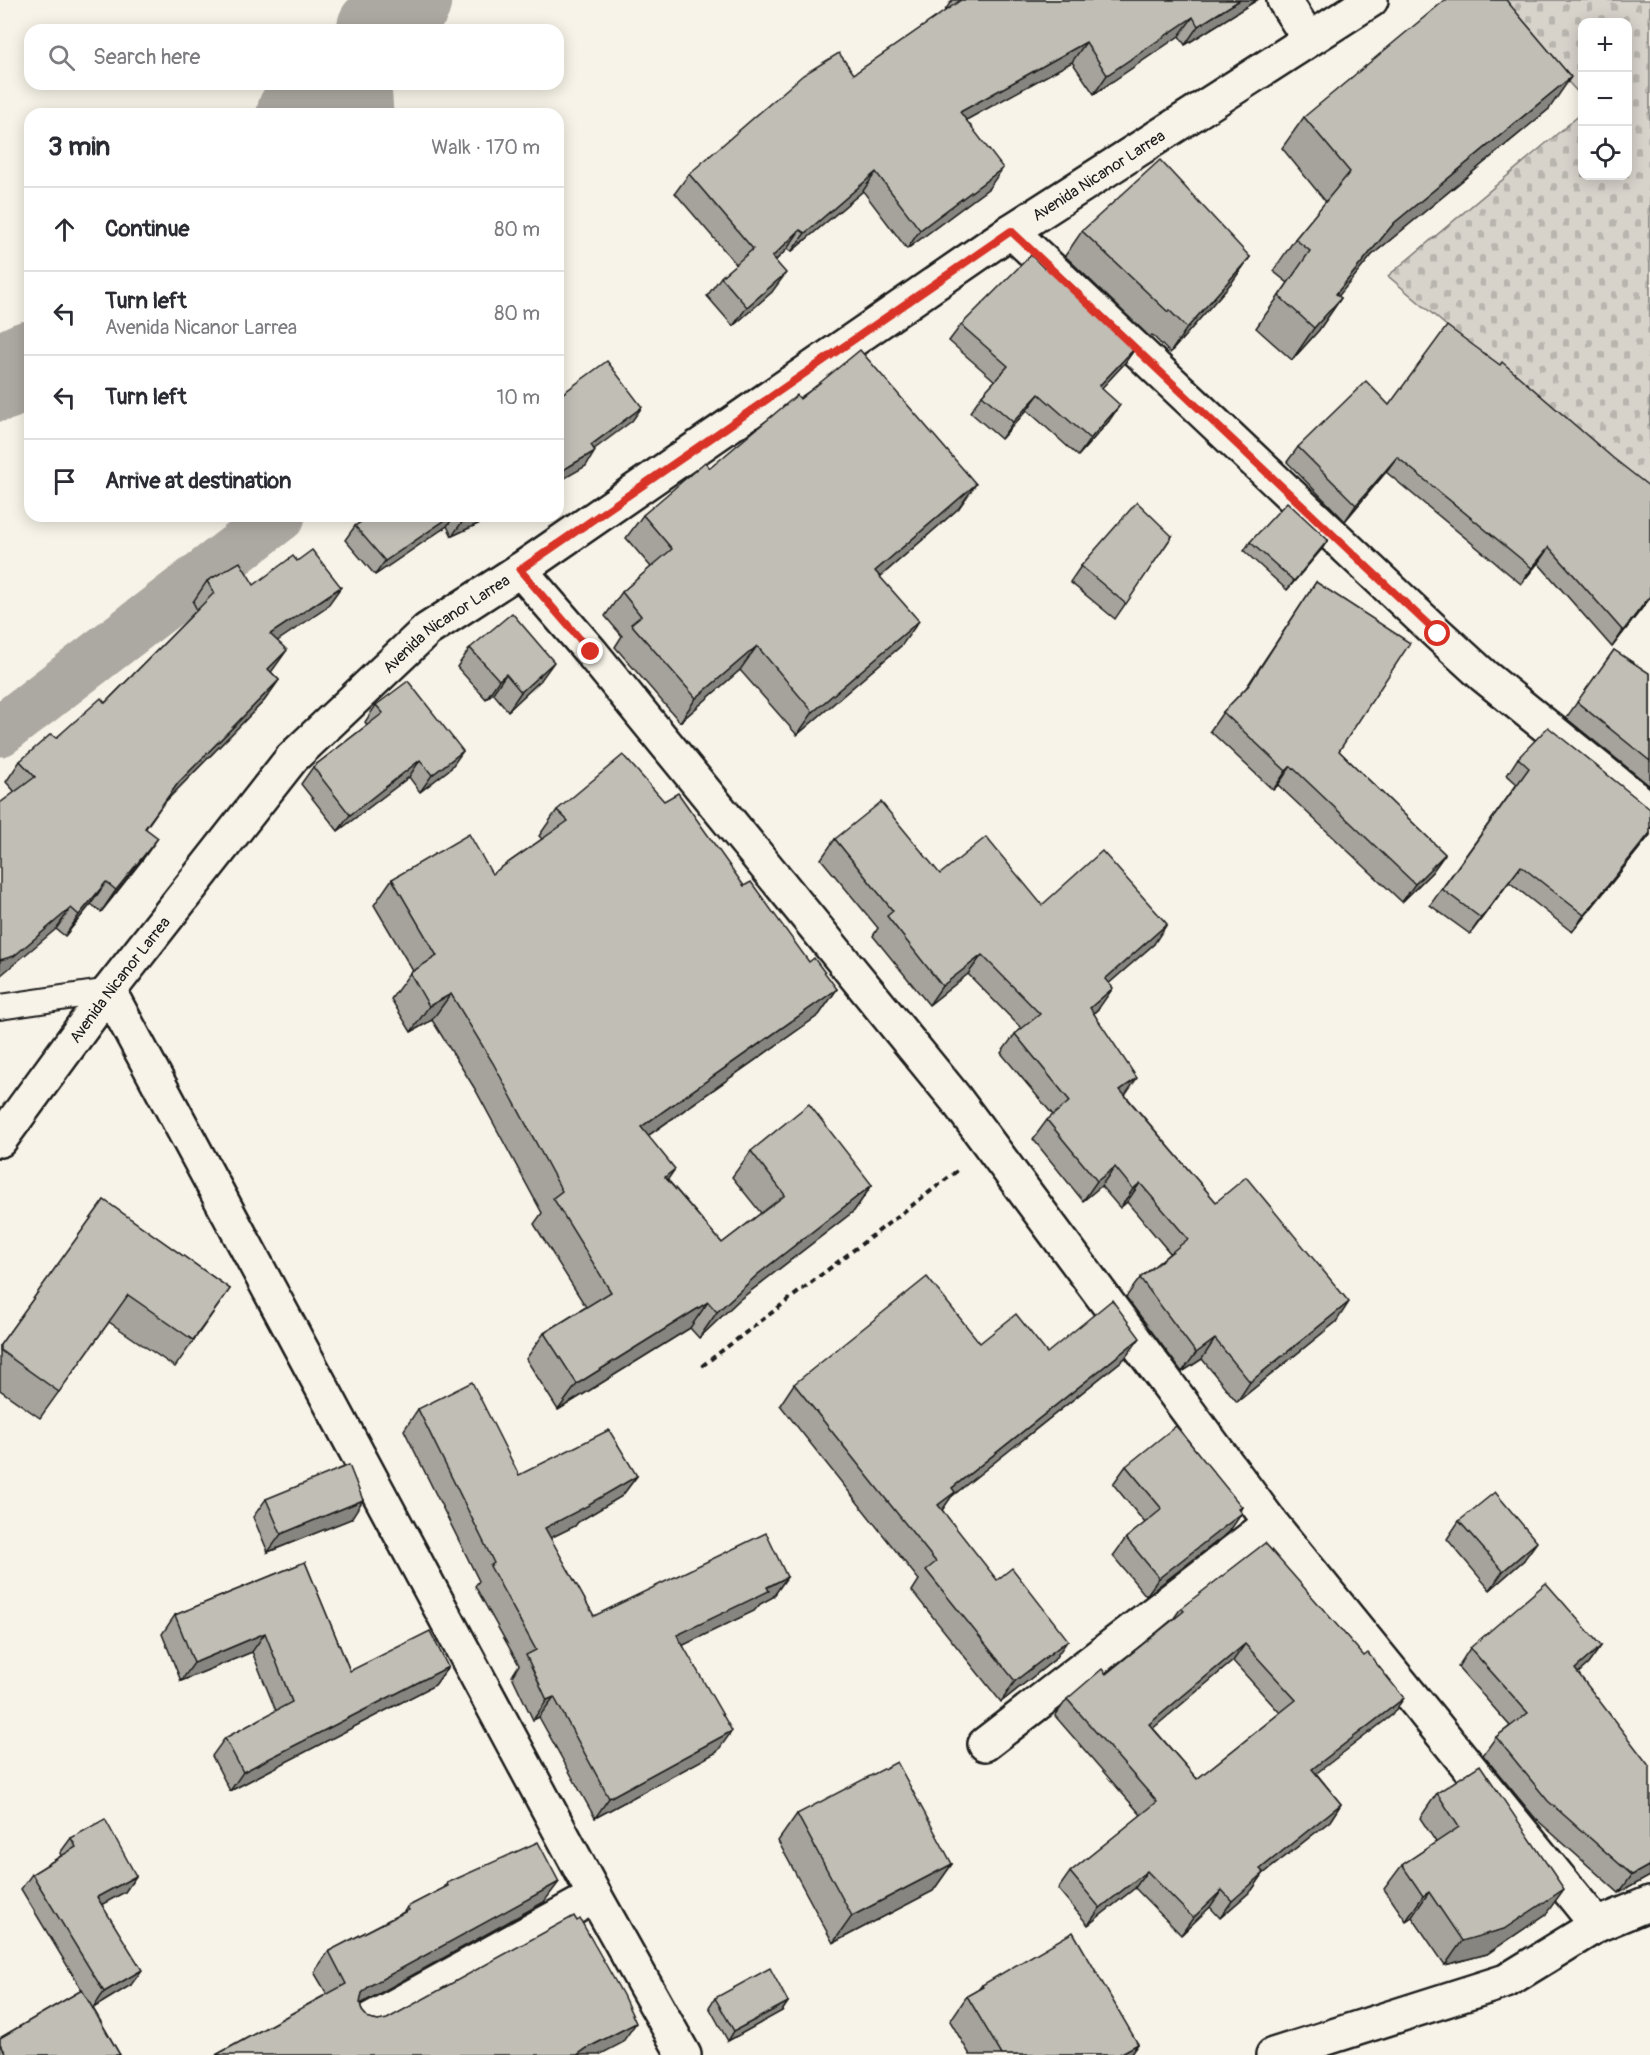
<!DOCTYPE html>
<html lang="en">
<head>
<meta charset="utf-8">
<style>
  :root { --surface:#fff; --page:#f7f7f7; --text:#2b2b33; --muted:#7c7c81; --line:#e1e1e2 }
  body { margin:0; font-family:Pangolin,sans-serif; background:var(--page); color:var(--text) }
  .controls { position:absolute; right:18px; top:18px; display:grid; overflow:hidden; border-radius:12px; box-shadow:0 3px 15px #0003 }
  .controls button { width:54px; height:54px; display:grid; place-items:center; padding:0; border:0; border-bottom:2px solid var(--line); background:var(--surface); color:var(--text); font:30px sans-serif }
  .stop { position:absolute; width:18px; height:18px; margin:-14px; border:4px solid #d93025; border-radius:50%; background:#fff }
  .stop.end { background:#d93025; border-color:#fff; box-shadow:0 2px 6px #0008 }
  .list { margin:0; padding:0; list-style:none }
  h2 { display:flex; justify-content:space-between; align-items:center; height:78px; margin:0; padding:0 24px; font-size:26px }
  h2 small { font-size:20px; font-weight:400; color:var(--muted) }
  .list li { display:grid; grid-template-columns:39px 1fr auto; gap:18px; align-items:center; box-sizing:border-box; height:84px; padding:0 24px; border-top:2px solid var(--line) }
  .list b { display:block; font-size:22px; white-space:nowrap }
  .list p { margin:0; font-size:20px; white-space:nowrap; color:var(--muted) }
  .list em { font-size:20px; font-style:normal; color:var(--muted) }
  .icon { flex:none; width:33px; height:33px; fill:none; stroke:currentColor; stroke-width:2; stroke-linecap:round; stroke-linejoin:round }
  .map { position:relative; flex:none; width:1650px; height:2055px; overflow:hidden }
  .search { position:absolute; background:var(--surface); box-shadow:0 3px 15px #0003; left:24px; top:24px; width:540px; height:66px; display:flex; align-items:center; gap:15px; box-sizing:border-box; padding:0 21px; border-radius:18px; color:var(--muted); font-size:22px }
  .panel { position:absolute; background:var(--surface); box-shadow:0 3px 15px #0003; left:24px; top:108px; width:540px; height:414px; border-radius:18px }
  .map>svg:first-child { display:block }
</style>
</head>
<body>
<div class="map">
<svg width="1650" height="2055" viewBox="0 0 1650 2055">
  <defs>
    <pattern id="cemetery-stones" width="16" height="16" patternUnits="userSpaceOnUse" patternTransform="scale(1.5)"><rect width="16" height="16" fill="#d7d3cb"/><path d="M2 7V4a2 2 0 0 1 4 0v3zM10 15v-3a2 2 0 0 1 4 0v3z" fill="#b8b5ae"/></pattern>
  </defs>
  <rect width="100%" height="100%" fill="#f7f3e8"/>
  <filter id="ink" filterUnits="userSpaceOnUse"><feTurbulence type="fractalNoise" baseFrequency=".0167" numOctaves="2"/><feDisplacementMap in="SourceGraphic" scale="12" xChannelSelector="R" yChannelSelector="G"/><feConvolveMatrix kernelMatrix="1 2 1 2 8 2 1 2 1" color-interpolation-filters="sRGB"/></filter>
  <g filter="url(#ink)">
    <!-- cemetery -->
    <polygon fill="url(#cemetery-stones)" stroke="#7a7874" stroke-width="1.5" points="1494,0 1650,0 1650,499 1388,276 1582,113 1582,176 1628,176 1628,22 1582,22 1582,97"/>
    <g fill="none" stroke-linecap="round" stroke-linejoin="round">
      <!-- canal -->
      <g stroke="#aca9a2" stroke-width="51">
        <polyline points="366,84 368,114"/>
        <polyline points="0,731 280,516"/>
      </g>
      <!-- river -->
      <g stroke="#aca9a2" stroke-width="87">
        <polyline points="380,30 408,0"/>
        <polyline points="300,114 328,84"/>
        <polyline points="0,378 30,364"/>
      </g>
      <!-- service casing -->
      <g stroke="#1c1c1c" stroke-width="28">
        <polyline id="service" points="0,1007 109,991"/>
      </g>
      <!-- minor casing -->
      <g stroke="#1c1c1c" stroke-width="38">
        <g id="minor">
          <polyline points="1284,0 1309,39"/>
          <polyline points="1011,231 1438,634 1484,676 1650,810"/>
          <polyline points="520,570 591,652 955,1098 1271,1523 1597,1925"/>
          <polyline points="109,991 595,1896 684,2055"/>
          <polyline points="985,1744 1271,1523"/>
          <polyline points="364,2023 595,1896"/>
          <polyline points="1273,2055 1506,1981 1597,1925 1650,1903"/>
        </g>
      </g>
      <!-- secondary casing -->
      <g stroke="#1c1c1c" stroke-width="38">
        <g id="secondary">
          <path id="s1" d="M0 1140 109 991 292 758 427 630 520 570 1011 231 1371 0"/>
        </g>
      </g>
      <!-- path -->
      <polyline stroke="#1c1c1c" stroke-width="4" stroke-dasharray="6 4.5" stroke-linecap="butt" points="702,1366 957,1171"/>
      <!-- service -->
      <use href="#service" stroke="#f7f3e8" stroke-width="24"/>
      <!-- minor -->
      <use href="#minor" stroke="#f7f3e8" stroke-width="33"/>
      <!-- secondary -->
      <use href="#secondary" stroke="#f7f3e8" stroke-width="33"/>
    </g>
    <!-- wall -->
    <g fill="#a5a39c" stroke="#1c1c1c" stroke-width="1.5" fill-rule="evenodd">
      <polygon points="952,0 1257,0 1185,45 1179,36 1094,94 1072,62 966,120 989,188 907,249 863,191 791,252 787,249 775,261 772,292 733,326 707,296 721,277 736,264 675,193 689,174 854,74 944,12"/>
      <polygon points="1549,109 1372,255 1338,296 1341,298 1319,330 1292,360 1256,328 1288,283 1273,271 1295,239 1326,202 1282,148 1304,117"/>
      <polygon points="1082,231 1250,257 1232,282 1170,353 1152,335 1150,337 1065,256"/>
      <polygon points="1044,268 1136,347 1124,364 1101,388 1109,421 1078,456 1027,410 1001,439 970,412 982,395 995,381 949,341 961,325"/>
      <polygon points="800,399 959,508 880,577 902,645 797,735 740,670 680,722 615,647 622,636 605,616 622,592 651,567 626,538 643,515 710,468"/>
      <polygon points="1389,405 1650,598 1612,647 1538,563 1521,584 1386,472 1345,521 1287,462 1298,447"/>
      <polygon points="370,516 495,516 452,536 447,526 375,575 345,540 355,526"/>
      <polygon points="1172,536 1115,619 1070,582 1081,566"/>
      <polygon points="1328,540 1321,550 1287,590 1244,551 1250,542"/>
      <polygon points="207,581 254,585 326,608 277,641 271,672 279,680 264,701 163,804 146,828 143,859 101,912 91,904 65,936 56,929 15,792 6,782 20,761 56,738 105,703 197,610 193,602"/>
      <polygon points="1316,582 1339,751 1445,854 1432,872 1402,902 1278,785 1273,790 1210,731 1223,712 1246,688"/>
      <polygon points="470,648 541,680 508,711 493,693 486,699 457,667"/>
      <polygon points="1614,650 1650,674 1650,786 1566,718"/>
      <polygon points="376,705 451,768 420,792 409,777 338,831 301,784 313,767 367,725 365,722"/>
      <polygon points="1518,758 1650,835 1572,932 1509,882 1470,934 1430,905 1517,784 1507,775"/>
      <polygon points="664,801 744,886 809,962 837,989 819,1015 648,1136 668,1180 722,1243 761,1213 732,1177 751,1151 872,1185 854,1211 739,1300 699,1338 690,1328 558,1410 526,1359 544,1333 586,1307 534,1224 542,1213 475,1089 432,1020 411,1032 391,999 410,973 413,971 374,905 392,879 492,874 542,839 539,836 557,810"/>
      <polygon points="835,839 940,874 1042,905 1154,944 1108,984 1099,1008 1094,1013 1125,1095 1216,1202 1336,1322 1237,1402 1202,1359 1182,1372 1126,1297 1140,1278 1170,1253 1127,1202 1120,1208 1101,1186 1083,1201 1033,1139 1047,1120 1053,1115 1001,1053 1015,1034 1021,1028 968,974 929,1005 873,936 878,928 821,859"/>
      <polygon points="104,1200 230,1289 175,1367 109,1322 40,1418 0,1390 0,1345"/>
      <polygon points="980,1343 1047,1353 1125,1358 951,1497 942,1510 1054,1660 1001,1702 912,1591 919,1580 780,1405 794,1384"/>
      <polygon points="418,1409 519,1475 637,1476 622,1496 578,1522 575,1526 550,1538 594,1616 787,1577 773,1597 760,1604 754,1611 683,1645 717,1752 595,1818 539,1717 533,1720 512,1676 519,1665 475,1586 479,1581 404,1430"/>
      <polygon points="1126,1466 1242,1507 1229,1532 1146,1596 1113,1556 1126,1538 1145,1523 1113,1484"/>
      <polygon points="266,1499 351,1519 268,1552 253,1517"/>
      <polygon points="1459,1521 1524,1560 1490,1590 1447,1539"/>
      <polygon points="305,1562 350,1671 448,1667 435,1685 230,1791 212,1756 225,1738 276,1711 252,1652 181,1681 162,1634 175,1615"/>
      <path d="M1181 1608 1392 1715 1316 1773 1341 1804 1330 1821 1263 1874 1252 1890 1220 1918 1210 1907 1181 1935 1135 1888 1088 1925 1058 1889 1070 1872 1141 1815 1055 1716 1067 1699 1106 1674 1174 1618ZM1233 1661 1280 1713 1197 1779 1153 1728Z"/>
      <polygon points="1601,1646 1588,1664 1578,1673 1650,1876 1619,1893 1536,1819 1483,1755 1496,1737 1510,1726 1458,1667 1470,1648"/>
      <polygon points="1437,1793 1546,1914 1487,1954 1445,1965 1412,1917 1406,1921 1384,1889 1402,1865 1436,1842 1420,1818"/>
      <polygon points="797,1814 952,1864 933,1891 833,1943 778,1841"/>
      <polygon points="71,1838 136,1876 125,1892 102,1904 131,1985 93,2008 120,2055 0,2055 0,2038 82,1990 21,1889 32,1874 61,1856 60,1853"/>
      <polygon points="447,1883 544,1902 360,2004 362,2011 369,2019 378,2021 622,2043 216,2055 327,1994 314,1972 329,1951 404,1912 407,1907 444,1888"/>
      <polygon points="982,1985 1138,2044 1130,2055 970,2055 950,2021 967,1996 978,1990"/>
      <polygon points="715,1998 788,2002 782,2011 728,2041 709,2007"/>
    </g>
    <!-- shaded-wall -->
    <g fill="#86857f" stroke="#1c1c1c" stroke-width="1.5">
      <polygon points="1240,0 1257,0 1185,45 1198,26"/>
      <polygon points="1193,17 1179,36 1094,94 1107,75"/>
      <polygon points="1086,42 1072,62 946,131 960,112"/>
      <polygon points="1571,77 1549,109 1372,255 1314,326 1336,294 1394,223"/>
      <polygon points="1003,168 989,188 907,249 920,230"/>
      <polygon points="876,172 863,191 791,252 805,233"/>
      <polygon points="800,230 787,249 759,277 772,257"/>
      <polygon points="1250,257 1232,282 1170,353 1187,328"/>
      <polygon points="786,273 772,292 733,326 747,307"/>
      <polygon points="1341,298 1319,330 1292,360 1314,328"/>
      <polygon points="1136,347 1124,364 1088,403 1099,386"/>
      <polygon points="1039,394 1027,410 1001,439 1013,422"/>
      <polygon points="1120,405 1109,421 1078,456 1090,439"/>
      <polygon points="642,407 632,421 581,459 591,445"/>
      <polygon points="595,451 586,466 558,482 558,473"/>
      <polygon points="1397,457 1386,472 1345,521 1356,505"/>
      <polygon points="976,484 959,508 859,595 875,571"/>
      <polygon points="451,516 455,516 447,526 375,575 385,561"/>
      <polygon points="474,516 495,516 452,536 462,522"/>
      <polygon points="1328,540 1321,550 1287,590 1294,581"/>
      <polygon points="1549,547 1538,563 1521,584 1532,568"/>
      <polygon points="341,587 326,608 255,656 270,634"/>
      <polygon points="1650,596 1650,598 1612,647 1623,631"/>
      <polygon points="919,621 902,645 797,735 813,712"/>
      <polygon points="757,646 740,670 680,722 696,698"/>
      <polygon points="287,650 272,671 253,691 268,669"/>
      <polygon points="554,662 541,680 508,711 521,692"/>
      <polygon points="506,674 493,693 486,699 499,680"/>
      <polygon points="279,680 264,701 163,804 178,783"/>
      <polygon points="463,751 451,768 420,792 432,775"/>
      <polygon points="420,760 409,777 338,831 350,815"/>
      <polygon points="1291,766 1278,785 1273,790 1286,771"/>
      <polygon points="1650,833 1650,835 1572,932 1584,915"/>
      <polygon points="158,838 143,859 101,912 116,890"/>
      <polygon points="1445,854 1432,872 1402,902 1415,884"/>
      <polygon points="1521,866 1470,934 1481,918"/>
      <polygon points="106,882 91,904 65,936 79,915"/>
      <polygon points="71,908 56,929 0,976 0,960"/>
      <polygon points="1167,924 1154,944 1091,999 1105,979"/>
      <polygon points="982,955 968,974 929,1005 942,986"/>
      <polygon points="1113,988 1099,1008 1077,1027 1090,1008"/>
      <polygon points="837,989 819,1015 623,1153 641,1127"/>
      <polygon points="451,994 432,1020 411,1032 429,1006"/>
      <polygon points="1137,1078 1124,1097 1120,1090"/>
      <polygon points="1115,1167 1101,1186 1083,1201 1097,1181"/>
      <polygon points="675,1169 657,1195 665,1177"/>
      <polygon points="1140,1183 1127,1202 1120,1208 1133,1189"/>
      <polygon points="872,1185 854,1211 739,1300 699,1338 717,1312 758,1274"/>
      <polygon points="708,1302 690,1328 558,1410 577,1384"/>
      <polygon points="1349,1302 1336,1322 1237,1402 1250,1382"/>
      <polygon points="1140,1338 1125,1358 951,1497 941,1512 938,1505 952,1488"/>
      <polygon points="1215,1339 1202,1359 1182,1372 1196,1353"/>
      <polygon points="637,1476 622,1496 578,1522 575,1526 530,1548 545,1528"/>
      <polygon points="363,1500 351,1519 268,1552 281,1534"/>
      <polygon points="1242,1507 1231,1521 1242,1513 1229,1532 1146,1596 1159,1578"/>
      <polygon points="1537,1542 1524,1560 1490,1590 1503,1571"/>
      <polygon points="787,1577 773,1597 760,1604 754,1611 663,1655 677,1635"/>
      <polygon points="265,1633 252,1652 181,1681 194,1663"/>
      <polygon points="1068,1640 1054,1660 1001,1702 1015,1681"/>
      <polygon points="1245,1644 1233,1661 1138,1741 1149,1724"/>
      <polygon points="1601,1646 1588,1664 1562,1688 1575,1669"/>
      <polygon points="448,1667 435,1685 230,1791 243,1772"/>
      <polygon points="554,1697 539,1717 533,1720 547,1700"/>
      <polygon points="1404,1698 1392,1715 1300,1786 1312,1769"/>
      <polygon points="732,1731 717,1752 595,1818 609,1798"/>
      <polygon points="1341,1804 1330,1821 1263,1874 1252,1890 1220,1918 1232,1901 1260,1869"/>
      <polygon points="952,1864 933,1891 833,1943 852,1916"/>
      <polygon points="1650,1865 1650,1876 1619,1893 1632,1875"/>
      <polygon points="1147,1871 1135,1888 1088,1925 1100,1908"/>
      <polygon points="136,1876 125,1892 86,1913 97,1897"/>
      <polygon points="559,1882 544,1902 355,2007 362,1993 369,1986"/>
      <polygon points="1564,1889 1546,1914 1487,1954 1445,1965 1462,1941"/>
      <polygon points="1222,1890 1210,1907 1181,1935 1193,1918"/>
      <polygon points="1429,1892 1412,1917 1406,1921 1423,1896"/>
      <polygon points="142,1970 131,1985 93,2008 104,1992"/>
      <polygon points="788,2002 782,2011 728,2041 734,2031"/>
      <polygon points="636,2023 622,2043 599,2055 577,2055 587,2048"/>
      <polygon points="1138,2044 1130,2055 1118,2055"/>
    </g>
    <!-- building -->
    <g fill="#c0beb5" stroke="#1c1c1c" stroke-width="1.5" fill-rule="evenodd">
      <polygon points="961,0 1240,0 1198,26 1193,17 1107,75 1086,42 960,112 1003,168 920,230 876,172 805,233 800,230 772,257 786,273 747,307 721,277 753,249 689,174 803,75 839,53 854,74"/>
      <polygon points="1445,0 1506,0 1571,77 1394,223 1336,294 1341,298 1314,328 1279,296 1310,251 1295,239 1350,172 1304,117"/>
      <polygon points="1160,160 1250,257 1187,328 1169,310 1168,312 1082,231"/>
      <polygon points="1031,255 1044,268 1049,265 1136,347 1099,386 1120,405 1090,439 1039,394 1013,422 982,395 1008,366 961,325"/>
      <polygon points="1447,326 1500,365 1502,362 1613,458 1650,487 1650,596 1623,631 1549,547 1532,568 1397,457 1356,505 1298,447 1366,381 1389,405"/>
      <polygon points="860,350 976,484 875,571 919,621 813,712 757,646 696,698 631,624 641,616 622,592 672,549 643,515 705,462 710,468 797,395 800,399"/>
      <polygon points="607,361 642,407 591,445 595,451 558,473 558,397"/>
      <polygon points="1137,502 1172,536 1126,604 1081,566"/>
      <polygon points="1287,502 1328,540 1294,581 1250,542"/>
      <polygon points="370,516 451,516 385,561 355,526"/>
      <polygon points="459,516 474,516 462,522"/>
      <polygon points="312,550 341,587 270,634 287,650 268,669 279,680 178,783 145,828 158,838 116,890 106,882 79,915 71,908 14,956 0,960 0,803 35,777 20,761 51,734 56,738 101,698 105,703 214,593 207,581 240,562 254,585 293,556 297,561"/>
      <polygon points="1316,582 1410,643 1339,751 1445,854 1415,884 1291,766 1286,771 1223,712 1249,685"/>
      <polygon points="512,613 554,662 521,692 506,674 499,680 470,648"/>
      <polygon points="1614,650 1650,674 1650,761 1577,702"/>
      <polygon points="408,681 463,751 432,775 420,760 350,815 313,767 383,713 376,705"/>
      <polygon points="1548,727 1650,809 1650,833 1584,915 1521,866 1481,918 1442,889 1529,768 1518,758"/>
      <polygon points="623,755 664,801 678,793 744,886 751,882 809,962 814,958 837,989 641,1127 675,1169 665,1177 722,1243 785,1195 751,1151 809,1104 872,1185 758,1274 717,1312 708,1302 577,1384 544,1333 611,1292 553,1198 562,1191 493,1063 451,994 429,1006 410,973 437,956 392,879 469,834 492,874 568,821 557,810"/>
      <polygon points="881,802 940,874 986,837 1042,905 1102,851 1167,924 1105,979 1113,988 1090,1008 1137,1078 1120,1090 1216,1202 1246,1177 1349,1302 1250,1382 1215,1339 1196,1353 1140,1278 1188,1239 1140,1183 1133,1189 1115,1167 1097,1181 1047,1120 1070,1101 1015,1034 1040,1014 982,955 942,986 887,916 893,911 835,839"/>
      <polygon points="104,1200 230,1289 193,1340 128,1295 59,1392 0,1350 0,1345"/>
      <polygon points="927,1277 980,1343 1016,1314 1047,1353 1112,1300 1140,1338 952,1488 955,1492 938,1505 997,1580 1012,1568 1068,1640 1015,1681 926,1570 936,1562 794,1384"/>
      <polygon points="472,1382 519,1475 609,1430 637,1476 589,1504 589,1505 545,1528 594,1616 766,1533 787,1577 767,1587 769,1591 677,1635 732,1731 609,1798 554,1697 547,1700 526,1655 536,1650 490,1566 494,1563 418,1409"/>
      <polygon points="1176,1426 1242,1507 1239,1509 1242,1513 1159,1578 1126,1538 1162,1509 1126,1466"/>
      <polygon points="349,1465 363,1500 281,1534 266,1499"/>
      <polygon points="1495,1492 1537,1542 1503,1571 1459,1521"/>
      <path d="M1265 1543 1364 1656 1368 1653 1404 1698 1312 1769 1341 1804 1260 1869 1264 1873 1232 1901 1222 1890 1193 1918 1147 1871 1100 1908 1070 1872 1157 1802 1067 1699 1102 1669 1106 1674 1184 1611 1181 1608ZM1245 1644 1296 1700 1197 1779 1149 1724Z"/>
      <polygon points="305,1562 350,1671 430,1631 448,1667 243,1772 225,1738 292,1702 265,1633 194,1663 175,1615"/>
      <polygon points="1546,1583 1601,1646 1575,1669 1650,1767 1650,1865 1632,1875 1548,1801 1496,1737 1528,1713 1470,1648"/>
      <polygon points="897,1762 952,1864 852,1916 797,1814"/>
      <polygon points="1480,1765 1564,1889 1504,1929 1462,1941 1429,1892 1423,1896 1402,1865 1459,1827 1437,1793"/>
      <polygon points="105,1819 136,1876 97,1897 142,1970 104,1992 32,1874 76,1847 71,1838"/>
      <polygon points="538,1842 559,1882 369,1986 362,1993 360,2003 362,2011 369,2019 378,2021 387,2019 574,1916 577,1921 580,1919 623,1995 636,2023 587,2048 577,2055 216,2055 346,1984 329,1951 409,1910 407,1907 448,1886 447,1883"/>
      <polygon points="1073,1932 1138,2044 1118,2055 1002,2055 967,1996 983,1987 982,1985"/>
      <polygon points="770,1968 788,2002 734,2031 715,1998"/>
      <polygon points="82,1990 120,2055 7,2055 0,2044 0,2038"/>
    </g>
  </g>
  <g fill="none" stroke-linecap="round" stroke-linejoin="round" filter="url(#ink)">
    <!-- route -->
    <polyline stroke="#d93025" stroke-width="8" points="591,652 520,570 1011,231 1438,634"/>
  </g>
  <g text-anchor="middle" stroke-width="4.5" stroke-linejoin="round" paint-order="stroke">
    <!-- street labels -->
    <g font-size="16" fill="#1c1c1c" stroke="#f7f3e8">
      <text dy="6" stroke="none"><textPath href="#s1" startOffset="1478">Avenida Nicanor Larrea</textPath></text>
      <text dy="6" stroke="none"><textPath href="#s1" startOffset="686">Avenida Nicanor Larrea</textPath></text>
      <text dy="6" stroke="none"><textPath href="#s1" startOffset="200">Avenida Nicanor Larrea</textPath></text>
    </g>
  </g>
</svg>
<div class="controls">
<button>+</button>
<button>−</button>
<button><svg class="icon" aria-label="locate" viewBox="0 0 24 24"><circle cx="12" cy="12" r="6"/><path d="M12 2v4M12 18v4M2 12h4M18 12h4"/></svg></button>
</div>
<div class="stop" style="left:1438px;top:634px"></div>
<div class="stop end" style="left:591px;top:652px"></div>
<div class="search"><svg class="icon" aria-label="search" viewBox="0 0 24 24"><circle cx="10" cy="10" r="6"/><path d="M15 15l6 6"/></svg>Search here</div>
<section class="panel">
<h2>3 min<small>Walk · 170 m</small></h2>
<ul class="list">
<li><svg class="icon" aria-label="ahead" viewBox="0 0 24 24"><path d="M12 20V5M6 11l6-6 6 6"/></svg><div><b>Continue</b></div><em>80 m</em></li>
<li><svg class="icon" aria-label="left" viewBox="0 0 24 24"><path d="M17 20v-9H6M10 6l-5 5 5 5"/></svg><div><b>Turn left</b><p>Avenida Nicanor Larrea</p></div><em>80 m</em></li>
<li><svg class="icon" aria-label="left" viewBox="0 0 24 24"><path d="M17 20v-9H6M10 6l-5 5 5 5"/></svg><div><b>Turn left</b></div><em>10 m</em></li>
<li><svg class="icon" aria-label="arrive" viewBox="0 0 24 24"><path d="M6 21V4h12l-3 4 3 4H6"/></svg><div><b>Arrive at destination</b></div></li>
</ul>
</section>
</div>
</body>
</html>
